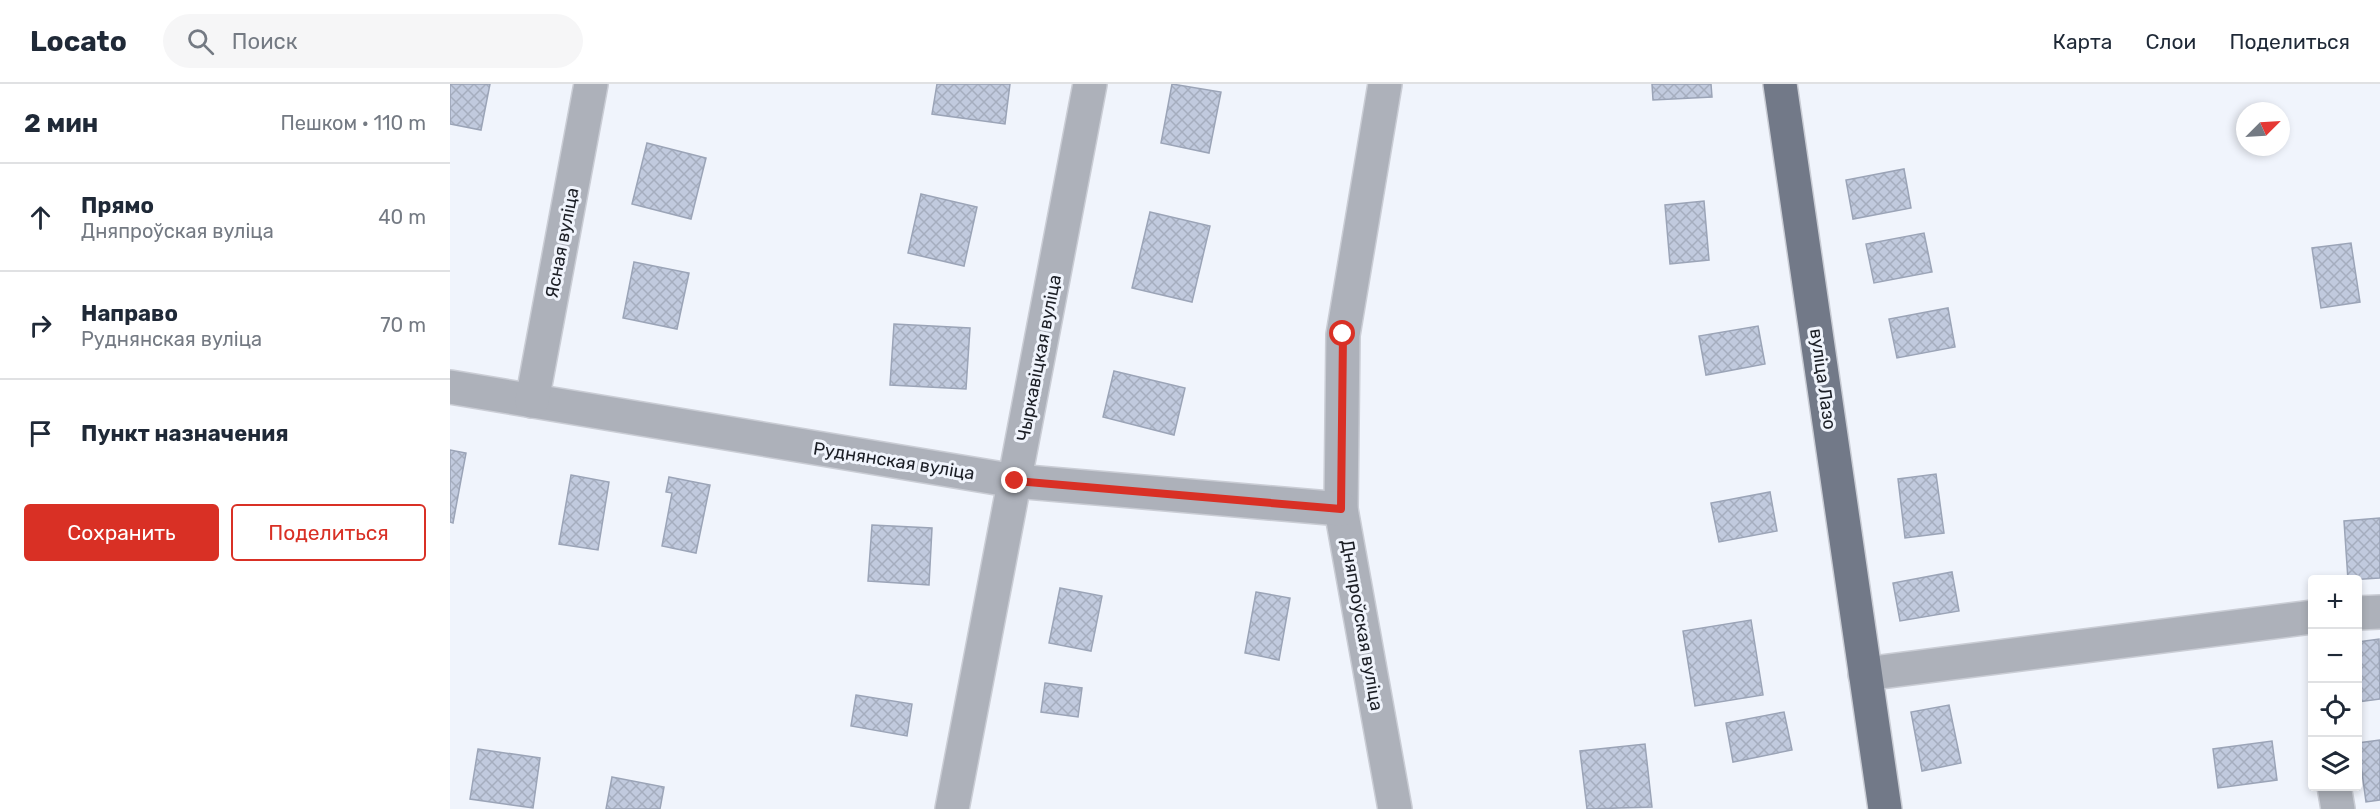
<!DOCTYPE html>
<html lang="ru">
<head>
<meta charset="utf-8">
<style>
  :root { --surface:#fff; --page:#f6f6f7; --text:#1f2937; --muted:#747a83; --line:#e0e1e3; --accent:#d93025 }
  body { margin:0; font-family:Rubik,sans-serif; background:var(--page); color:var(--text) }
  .controls { position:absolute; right:18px; bottom:18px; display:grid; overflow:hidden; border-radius:6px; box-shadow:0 3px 9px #0003 }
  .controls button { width:54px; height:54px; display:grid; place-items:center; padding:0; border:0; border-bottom:2px solid var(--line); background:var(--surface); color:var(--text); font:30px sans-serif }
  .compass { position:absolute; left:1786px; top:18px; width:54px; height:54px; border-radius:50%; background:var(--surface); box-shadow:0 3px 9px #0003; rotate:66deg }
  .stop { position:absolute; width:18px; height:18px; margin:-14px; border:4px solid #d93025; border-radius:50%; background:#fff }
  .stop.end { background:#d93025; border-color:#fff; box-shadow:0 2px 6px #0008 }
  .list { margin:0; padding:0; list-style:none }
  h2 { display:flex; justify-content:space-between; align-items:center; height:78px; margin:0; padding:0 24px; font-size:26px }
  h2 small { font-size:20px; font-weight:400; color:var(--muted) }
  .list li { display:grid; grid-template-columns:39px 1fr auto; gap:18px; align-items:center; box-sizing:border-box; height:108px; padding:0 24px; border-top:2px solid var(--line) }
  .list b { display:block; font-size:22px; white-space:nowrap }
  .list p { margin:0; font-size:20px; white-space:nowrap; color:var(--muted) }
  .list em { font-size:20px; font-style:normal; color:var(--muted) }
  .actions { display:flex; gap:12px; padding:18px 24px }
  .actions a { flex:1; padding:14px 0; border:2px solid var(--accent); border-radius:6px; text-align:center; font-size:21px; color:var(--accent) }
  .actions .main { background:var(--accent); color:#fff }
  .icon { flex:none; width:33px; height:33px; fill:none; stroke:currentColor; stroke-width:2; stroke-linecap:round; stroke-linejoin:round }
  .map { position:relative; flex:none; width:1930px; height:725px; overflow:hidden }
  header { display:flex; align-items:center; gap:36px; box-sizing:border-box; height:84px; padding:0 30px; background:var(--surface); border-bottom:2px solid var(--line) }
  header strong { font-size:28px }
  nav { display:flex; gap:33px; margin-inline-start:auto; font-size:21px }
  .search { width:420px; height:54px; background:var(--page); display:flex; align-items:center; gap:15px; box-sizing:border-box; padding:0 21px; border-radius:33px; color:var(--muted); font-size:22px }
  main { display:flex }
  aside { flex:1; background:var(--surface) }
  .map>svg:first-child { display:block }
</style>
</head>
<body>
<header>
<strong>Locato</strong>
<div class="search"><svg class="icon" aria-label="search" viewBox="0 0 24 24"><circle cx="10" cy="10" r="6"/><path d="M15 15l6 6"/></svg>Поиск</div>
<nav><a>Карта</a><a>Слои</a><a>Поделиться</a></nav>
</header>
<main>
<aside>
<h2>2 мин<small>Пешком · 110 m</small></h2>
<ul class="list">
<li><svg class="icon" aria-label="ahead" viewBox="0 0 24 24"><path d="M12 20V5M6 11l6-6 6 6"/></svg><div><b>Прямо</b><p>Дняпроўская вуліца</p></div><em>40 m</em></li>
<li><svg class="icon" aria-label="right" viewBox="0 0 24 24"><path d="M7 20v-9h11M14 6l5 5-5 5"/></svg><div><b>Направо</b><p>Руднянская вуліца</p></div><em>70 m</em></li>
<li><svg class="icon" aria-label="arrive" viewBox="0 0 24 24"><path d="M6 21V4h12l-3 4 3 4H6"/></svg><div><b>Пункт назначения</b></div></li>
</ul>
<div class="actions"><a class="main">Сохранить</a><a>Поделиться</a></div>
</aside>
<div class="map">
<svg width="1930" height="725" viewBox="0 0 1930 725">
  <defs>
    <pattern id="building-cross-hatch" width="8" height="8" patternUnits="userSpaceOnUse" patternTransform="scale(1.5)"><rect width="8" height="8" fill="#c1cade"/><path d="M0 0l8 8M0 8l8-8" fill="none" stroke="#a5adbe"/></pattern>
  </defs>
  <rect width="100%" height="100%" fill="#f0f4fc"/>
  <!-- building -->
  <g fill="url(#building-cross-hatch)" stroke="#9ba4b7" stroke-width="1.5">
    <polygon points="0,0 40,0 31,46 0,40"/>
    <polygon points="487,0 560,0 555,40 482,30"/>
    <polygon points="722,0 771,8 759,69 711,59"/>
    <polygon points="1202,0 1261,0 1262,13 1203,16"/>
    <polygon points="197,59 256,74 241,135 182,120"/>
    <polygon points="1454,85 1461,124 1403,135 1396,96"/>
    <polygon points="471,110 527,123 514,182 458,169"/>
    <polygon points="1254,117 1259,176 1220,180 1215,121"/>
    <polygon points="700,128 760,142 742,218 682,204"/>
    <polygon points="1474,149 1482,188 1424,199 1416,160"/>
    <polygon points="1901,159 1910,218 1871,224 1862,164"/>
    <polygon points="184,178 239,189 227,245 173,234"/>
    <polygon points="1498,224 1505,263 1447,274 1439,235"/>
    <polygon points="444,240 520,244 516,305 440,301"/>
    <polygon points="1308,242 1315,280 1256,291 1249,252"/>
    <polygon points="664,287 735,304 724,351 653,333"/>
    <polygon points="0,366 16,369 3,439 0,438"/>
    <polygon points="1486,390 1494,449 1455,454 1448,395"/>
    <polygon points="121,391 159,398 148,466 109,460"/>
    <polygon points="219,393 260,401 246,469 212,462 222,409 216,408"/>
    <polygon points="1320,408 1327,447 1269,458 1261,419"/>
    <polygon points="1930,434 1930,494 1898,496 1894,437"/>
    <polygon points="422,441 482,444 479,501 418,497"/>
    <polygon points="1502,488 1509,527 1450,537 1443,499"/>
    <polygon points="610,504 652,512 641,567 599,559"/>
    <polygon points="806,508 840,514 829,576 795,569"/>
    <polygon points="1301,536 1313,611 1245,622 1233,547"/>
    <polygon points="1929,555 1930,615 1908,618 1908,558"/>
    <polygon points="595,599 632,604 628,633 591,628"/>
    <polygon points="406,611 462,620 457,652 401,642"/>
    <polygon points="1499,621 1511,679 1472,687 1461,628"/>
    <polygon points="1334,628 1342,666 1283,678 1276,639"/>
    <polygon points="1930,656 1930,716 1916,718 1908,659"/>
    <polygon points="1822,657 1827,696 1768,704 1763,665"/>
    <polygon points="1195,660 1202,723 1137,725 1130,667"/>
    <polygon points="28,665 90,674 83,724 20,715"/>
    <polygon points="162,693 214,703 210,725 156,725"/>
  </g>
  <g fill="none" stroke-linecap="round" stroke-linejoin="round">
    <!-- minor casing -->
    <g stroke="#cacdd5" stroke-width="36">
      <g id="minor">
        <polyline points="935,0 893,251 891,425 945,725"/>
        <polyline points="0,303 565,397 891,425"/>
        <polyline points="82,317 141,0"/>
        <polyline points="1908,529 1930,528"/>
        <polyline points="1415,590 1862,533"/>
        <polyline points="1884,702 1888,725"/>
        <polyline points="502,725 640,0"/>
      </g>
    </g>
    <!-- major casing -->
    <g stroke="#cacdd5" stroke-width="36">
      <polyline id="major" points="1330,0 1435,725"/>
    </g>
    <!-- minor -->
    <use href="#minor" stroke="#adb1ba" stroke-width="33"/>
    <!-- major -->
    <use href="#major" stroke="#727988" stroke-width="33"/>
  </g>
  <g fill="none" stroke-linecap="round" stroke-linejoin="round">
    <!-- route -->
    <polyline stroke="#d93025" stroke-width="8" points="565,397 891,425 893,250"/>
  </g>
  <g text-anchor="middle" stroke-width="6" stroke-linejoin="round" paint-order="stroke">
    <!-- street labels -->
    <g font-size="18" fill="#1b1e25" stroke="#f0f4fc">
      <text transform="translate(112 159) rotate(-79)" y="6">Ясная вуліца</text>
      <text transform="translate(589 274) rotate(-79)" y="6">Чыркавіцкая вуліца</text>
      <text transform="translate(1373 295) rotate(82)" y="6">вуліца Лазо</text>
      <text transform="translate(444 377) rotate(9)" y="6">Руднянская вуліца</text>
      <text transform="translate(912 541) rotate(80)" y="6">Дняпроўская вуліца</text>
    </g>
  </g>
</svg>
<div class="controls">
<button>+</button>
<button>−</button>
<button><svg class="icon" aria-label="locate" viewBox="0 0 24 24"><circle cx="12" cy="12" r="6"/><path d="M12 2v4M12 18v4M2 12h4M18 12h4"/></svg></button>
<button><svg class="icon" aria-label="layers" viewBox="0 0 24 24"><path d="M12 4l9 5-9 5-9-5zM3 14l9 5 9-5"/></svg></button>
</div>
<svg class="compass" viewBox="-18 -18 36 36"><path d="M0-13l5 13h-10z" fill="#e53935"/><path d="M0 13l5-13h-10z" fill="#747a83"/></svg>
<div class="stop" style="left:893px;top:250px"></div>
<div class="stop end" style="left:565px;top:397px"></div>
</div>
</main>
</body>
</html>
